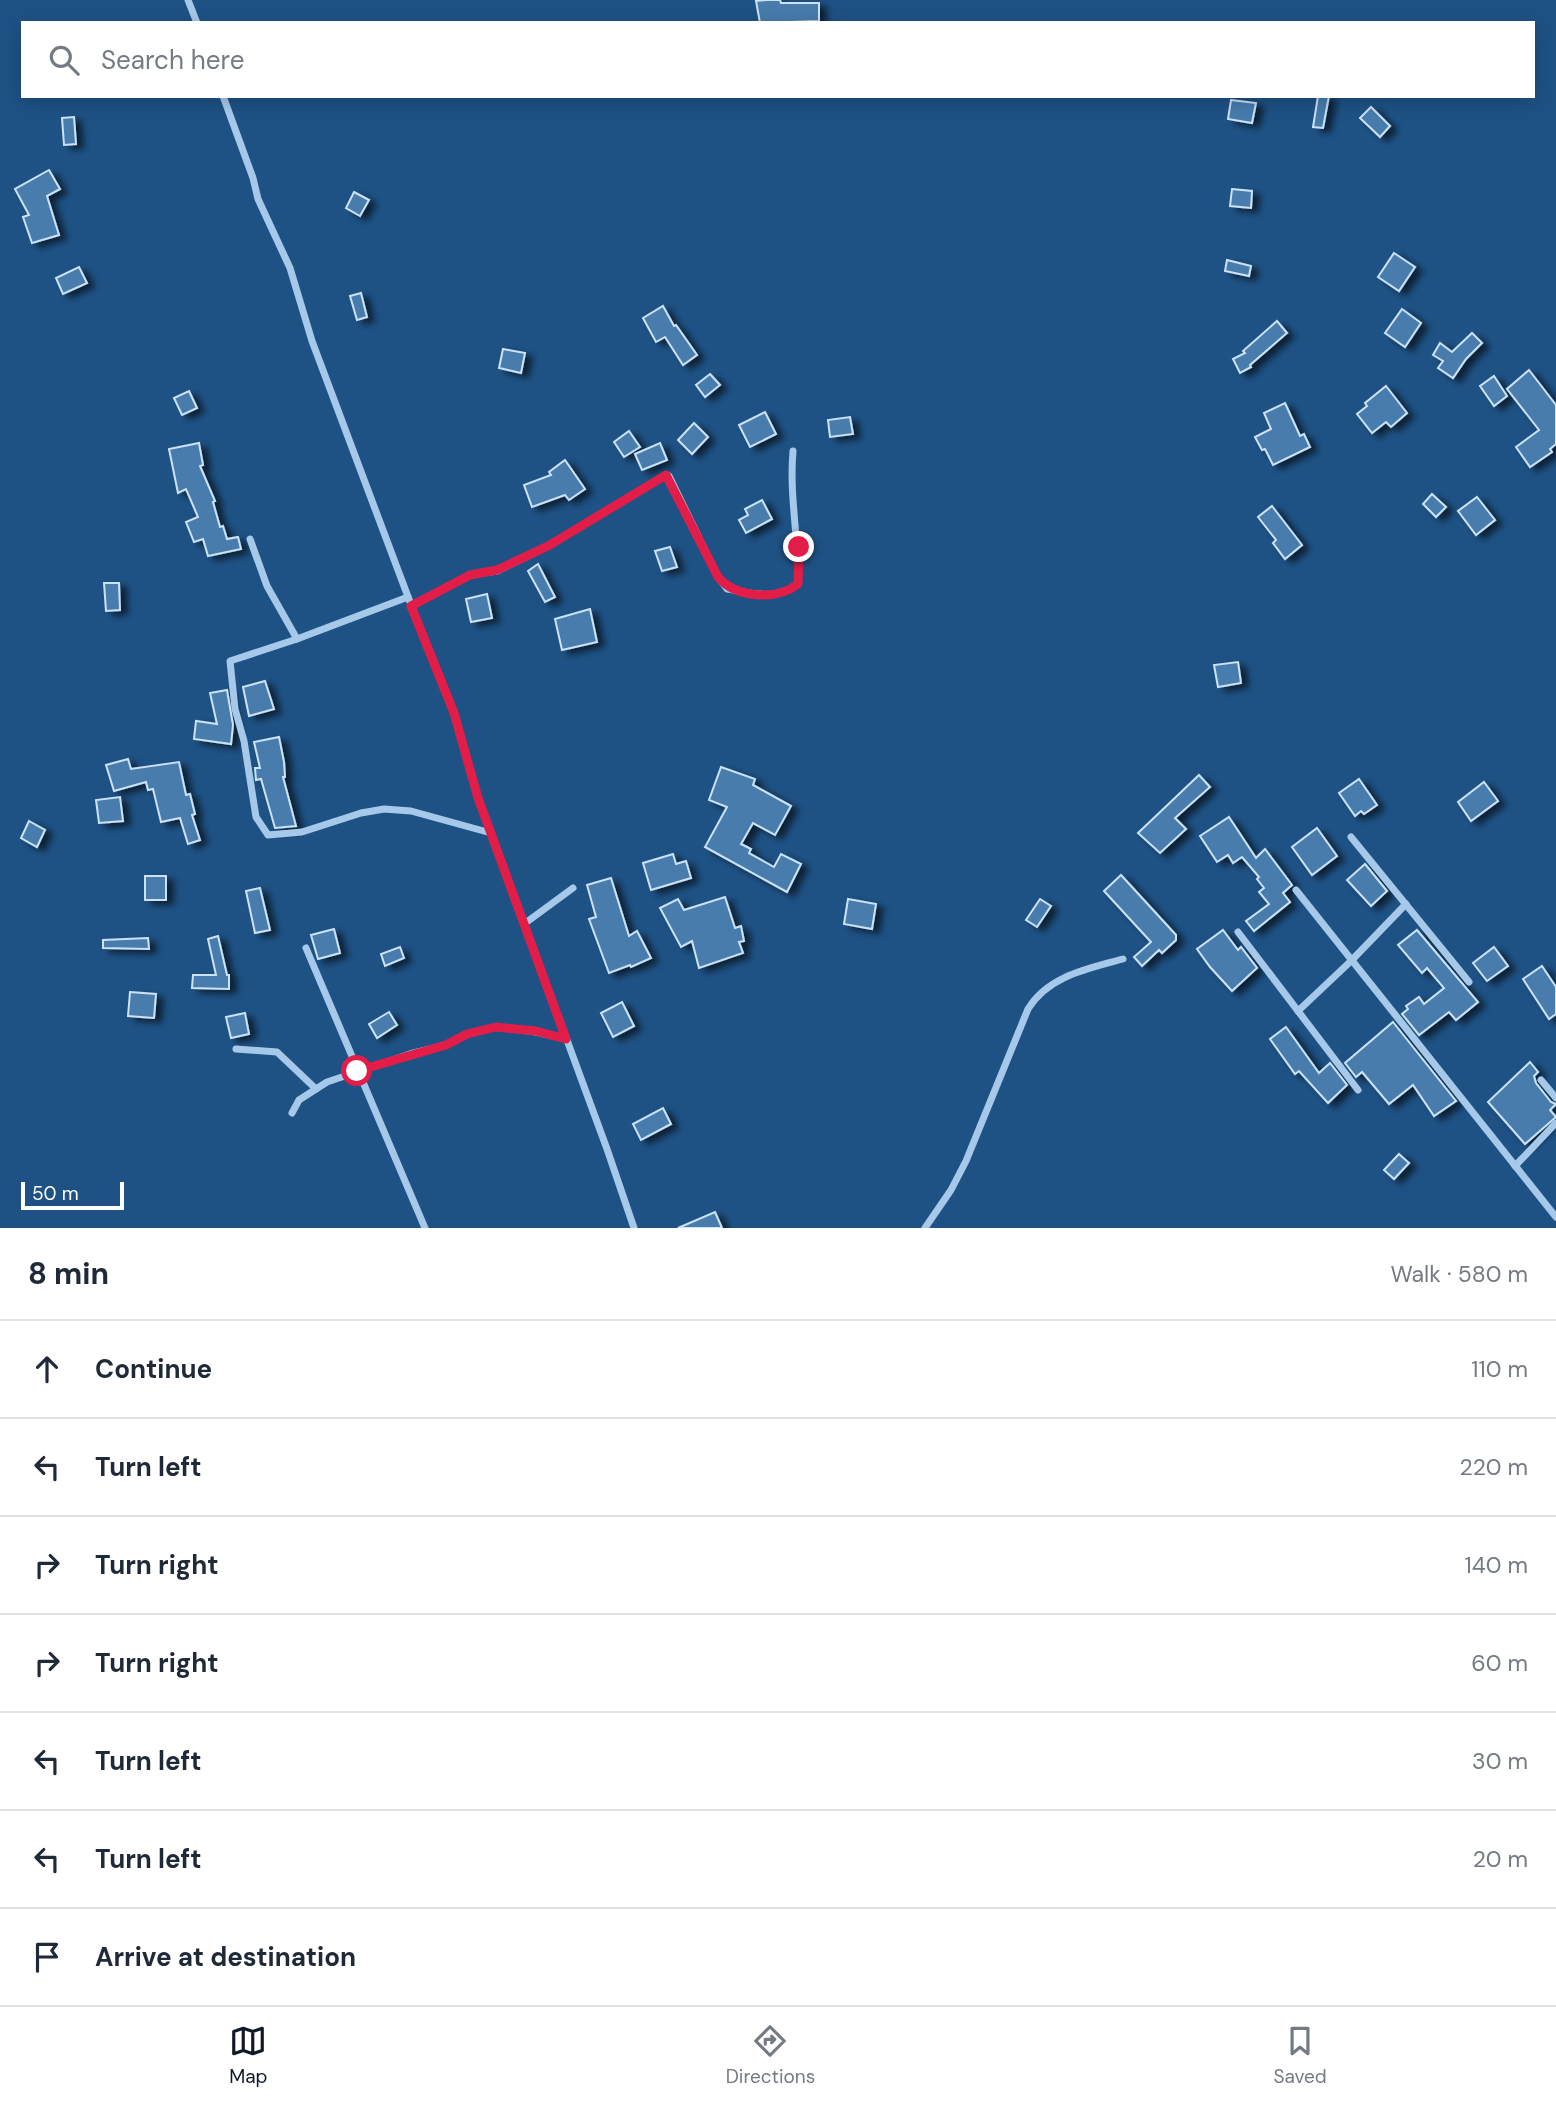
<!DOCTYPE html>
<html lang="en">
<head>
<meta charset="utf-8">
<style>
  :root { --surface:#fff; --page:#f2f2f3; --text:#1f2937; --muted:#747a83; --line:#e0e1e3; --accent:#111827 }
  body { margin:0; font-family:"DM Sans",sans-serif; background:var(--page); color:var(--text) }
  .scale { position:absolute; left:21px; bottom:18px; width:103px; box-sizing:border-box; padding-left:7px; border:4px solid #fff; border-top:0; font-size:19px; line-height:24px; white-space:nowrap; color:#fff; -webkit-text-stroke:5px #1e5285; paint-order:stroke }
  .stop { position:absolute; width:21px; height:21px; margin:-16px; border:5px solid #e11d48; border-radius:50%; background:#fff }
  .stop.end { background:#e11d48; border-color:#fff; box-shadow:0 2px 7px #0008 }
  .list { margin:0; padding:0; list-style:none }
  h2 { display:flex; justify-content:space-between; align-items:center; height:91px; margin:0; padding:0 28px; font-size:30px }
  h2 small { font-size:23px; font-weight:400; color:var(--muted) }
  .list li { display:grid; grid-template-columns:46px 1fr auto; gap:21px; align-items:center; box-sizing:border-box; height:98px; padding:0 28px; border-top:2px solid var(--line) }
  .list b { display:block; font-size:26px; white-space:nowrap }
  .list em { font-size:23px; font-style:normal; color:var(--muted) }
  .icon { flex:none; width:38px; height:38px; fill:none; stroke:currentColor; stroke-width:2; stroke-linecap:round; stroke-linejoin:round }
  .map { position:relative; flex:none; width:1556px; height:1228px; overflow:hidden }
  .search { position:absolute; background:var(--surface); box-shadow:0 4px 18px #0003; left:21px; right:21px; top:21px; height:77px; display:flex; align-items:center; gap:18px; box-sizing:border-box; padding:0 24px; border-radius:0px; color:var(--muted); font-size:26px }
  .sheet { height:777px; background:var(--surface) }
  nav { display:flex; justify-content:space-around; align-items:center; box-sizing:border-box; height:98px; border-top:2px solid var(--line); background:var(--surface); font-size:19px; color:var(--muted) }
  nav a { display:grid; justify-items:center; gap:4px }
  nav .on { color:var(--accent) }
  .map>svg:first-child { display:block }
</style>
</head>
<body>
<div class="map">
<svg width="1556" height="1228" viewBox="0 0 1556 1228">
  <defs>
    <filter id="shadow"><feDropShadow dx="7" dy="4" stdDeviation="3.5" flood-color="#0009"/></filter>
  </defs>
  <rect width="100%" height="100%" fill="#1e5285"/>
  <!-- building -->
  <g fill="#477cad" stroke="#cbe2f7" stroke-width="2" filter="url(#shadow)">
    <polygon points="766,0 780,0 781,3 819,3 819,21 760,23 756,1"/>
    <polygon points="1318,96 1329,96 1323,128 1313,127"/>
    <polygon points="1231,100 1256,103 1252,123 1228,119"/>
    <polygon points="1371,107 1390,126 1380,137 1360,118"/>
    <polygon points="74,117 76,144 64,145 62,118"/>
    <polygon points="49,170 60,189 47,196 59,235 32,243 23,217 29,215 15,189"/>
    <polygon points="1232,189 1252,191 1251,208 1230,206"/>
    <polygon points="354,192 369,200 360,216 346,208"/>
    <polygon points="1394,253 1415,267 1399,291 1378,277"/>
    <polygon points="1227,260 1251,266 1249,276 1225,271"/>
    <polygon points="79,267 87,283 63,294 56,278"/>
    <polygon points="361,293 367,317 357,320 350,296"/>
    <polygon points="663,306 674,326 676,325 697,355 683,365 665,337 656,342 643,318"/>
    <polygon points="1402,309 1421,323 1405,347 1385,333"/>
    <polygon points="1277,321 1287,333 1250,365 1251,367 1240,373 1233,359 1245,353 1243,351"/>
    <polygon points="1472,333 1482,343 1466,359 1453,378 1438,368 1443,361 1433,355 1440,343 1452,352"/>
    <polygon points="503,349 525,353 521,373 499,368"/>
    <polygon points="1529,370 1556,405 1556,444 1550,449 1552,452 1530,467 1516,447 1539,430 1507,389"/>
    <polygon points="710,374 720,385 705,397 696,385"/>
    <polygon points="1494,376 1507,396 1494,406 1480,386"/>
    <polygon points="1386,386 1407,413 1391,427 1386,422 1372,433 1357,414 1367,406 1365,403"/>
    <polygon points="189,391 197,408 182,415 174,398"/>
    <polygon points="1285,403 1300,436 1304,434 1310,447 1273,465 1265,449 1262,450 1255,437 1271,429 1264,413"/>
    <polygon points="765,412 776,434 750,447 739,425"/>
    <polygon points="850,417 853,434 830,437 828,420"/>
    <polygon points="694,423 708,437 692,454 678,440"/>
    <polygon points="629,431 640,447 624,457 614,442"/>
    <polygon points="199,443 203,465 200,466 215,501 213,502 220,527 223,526 227,539 238,537 241,549 208,556 203,539 194,542 186,522 198,517 186,489 178,493 169,449"/>
    <polygon points="660,443 667,460 642,470 635,454"/>
    <polygon points="565,460 585,489 569,500 565,495 532,507 524,485 551,475 549,472"/>
    <polygon points="1432,494 1446,507 1436,517 1423,504"/>
    <polygon points="1477,497 1495,520 1476,535 1458,511"/>
    <polygon points="762,500 772,519 746,533 739,520 748,515 745,509"/>
    <polygon points="1272,506 1302,545 1285,559 1273,543 1276,540 1258,517"/>
    <polygon points="670,547 677,567 662,571 655,551"/>
    <polygon points="538,564 555,597 545,602 528,571"/>
    <polygon points="104,583 119,583 120,610 106,611"/>
    <polygon points="487,594 492,618 471,622 466,599"/>
    <polygon points="590,609 597,642 562,650 555,619"/>
    <polygon points="1238,662 1241,683 1218,687 1214,665"/>
    <polygon points="265,681 274,709 249,716 243,687"/>
    <polygon points="227,690 233,725 231,744 194,739 196,721 217,724 210,693"/>
    <polygon points="279,737 284,762 285,777 283,777 296,826 275,828 261,779 256,780 255,768 260,768 254,742"/>
    <polygon points="128,759 131,769 179,762 186,795 190,794 195,814 192,815 200,840 188,844 180,818 161,822 153,789 148,790 146,782 114,791 106,765"/>
    <polygon points="721,767 755,779 753,785 791,806 775,835 753,823 741,844 751,849 749,853 774,867 781,854 801,864 787,892 705,847 727,807 709,800"/>
    <polygon points="1199,775 1210,787 1175,818 1186,829 1160,853 1138,833"/>
    <polygon points="1359,779 1377,805 1364,814 1361,811 1355,816 1339,793"/>
    <polygon points="1484,782 1498,801 1471,821 1458,802"/>
    <polygon points="120,797 123,821 99,823 96,800"/>
    <polygon points="1229,817 1256,858 1265,849 1292,885 1283,893 1290,902 1254,931 1246,921 1269,904 1259,892 1264,888 1257,879 1259,877 1242,857 1233,863 1228,855 1217,862 1200,836"/>
    <polygon points="29,821 45,830 37,847 21,838"/>
    <polygon points="1317,828 1337,856 1312,875 1292,847"/>
    <polygon points="673,854 676,864 686,861 691,878 651,890 643,863"/>
    <polygon points="1365,864 1387,891 1371,906 1347,880"/>
    <polygon points="1121,875 1176,935 1176,940 1162,953 1159,950 1142,966 1134,957 1151,942 1104,891"/>
    <rect x="145" y="876" width="21" height="24"/>
    <polygon points="611,878 629,936 637,931 651,958 631,967 630,965 609,973 589,919 596,917 587,885"/>
    <polygon points="260,888 270,930 255,933 246,891"/>
    <polygon points="725,897 735,928 741,926 744,941 739,942 743,953 699,968 692,941 681,947 660,908 678,899 684,910"/>
    <polygon points="848,899 876,904 872,929 844,924"/>
    <polygon points="1040,899 1051,906 1037,927 1026,920"/>
    <polygon points="334,929 340,953 318,959 311,935"/>
    <polygon points="1223,930 1238,950 1241,947 1257,968 1232,991 1210,967 1197,949"/>
    <polygon points="1417,930 1478,1002 1456,1020 1449,1012 1419,1035 1402,1014 1408,1009 1406,1006 1419,997 1424,1004 1444,988 1427,968 1422,973 1398,945"/>
    <polygon points="218,936 227,975 229,975 229,989 192,988 193,975 216,975 208,939"/>
    <polygon points="148,938 149,949 103,948 103,940"/>
    <polygon points="400,947 404,958 385,966 381,954"/>
    <polygon points="1494,947 1508,966 1487,981 1473,963"/>
    <polygon points="1542,966 1556,987 1556,1014 1549,1019 1523,979"/>
    <polygon points="130,992 156,994 154,1018 128,1016"/>
    <polygon points="622,1002 634,1026 613,1037 601,1013"/>
    <polygon points="389,1012 397,1025 377,1038 369,1024"/>
    <polygon points="245,1013 249,1034 231,1038 226,1017"/>
    <polygon points="1393,1022 1456,1101 1434,1116 1413,1085 1389,1104 1362,1072 1356,1077 1345,1063"/>
    <polygon points="1286,1027 1319,1073 1330,1063 1347,1085 1328,1103 1299,1071 1295,1074 1270,1039"/>
    <polygon points="1530,1062 1538,1072 1534,1076 1536,1083 1551,1102 1556,1104 1550,1110 1556,1117 1525,1144 1488,1102"/>
    <polygon points="663,1108 671,1124 641,1140 633,1124"/>
    <polygon points="1399,1154 1409,1163 1394,1179 1384,1170"/>
    <polygon points="715,1212 722,1228 678,1228"/>
  </g>
  <g fill="none" stroke-linecap="round" stroke-linejoin="round">
    <!-- street -->
    <g stroke="#a6c9ea" stroke-width="7">
      <polyline points="188,0 197,23"/>
      <polyline points="223,96 253,178 258,199 290,268 312,341 422,634 454,713 478,798 607,1149 634,1228"/>
      <polyline points="250,539 267,586 297,639"/>
      <polyline points="408,597 297,639 230,661 235,709 244,741 256,817 268,835 302,832 361,813 384,809 411,811 491,833"/>
      <path d="M411 606 470 575 497 571 548 546 666 475 669 476 718 577 727 589C753 593 775 601 798 584 799 539 789 496 793 451"/>
      <polyline points="1351,837 1469,982"/>
      <polyline points="1296,890 1556,1217"/>
      <polyline points="524,924 573,888"/>
      <polyline points="1238,932 1358,1090"/>
      <polyline points="306,948 425,1228"/>
      <polyline points="1298,1011 1351,961 1406,904"/>
      <polyline points="236,1049 277,1052 316,1089"/>
      <polyline points="1541,1080 1556,1098"/>
      <polyline points="292,1113 299,1100 327,1082 410,1054 446,1045 467,1034 496,1027 536,1032 566,1039"/>
      <polyline points="1515,1166 1556,1123"/>
      <path d="M925 1228 951 1190 966 1161 1028 1009C1048 976 1087 969 1123 959"/>
    </g>
  </g>
  <g fill="none" stroke-linecap="round" stroke-linejoin="round">
    <!-- route -->
    <path stroke="#e11d48" stroke-width="9" d="M357 1071 446 1045 467 1034 496 1027 536 1031 566 1039 478 798 454 713 411 606 470 575 497 570 548 546 666 475 718 577C736 598 776 601 798 584L799 547"/>
  </g>
</svg>
<div class="scale">50 m</div>
<div class="stop" style="left:357px;top:1071px"></div>
<div class="stop end" style="left:799px;top:547px"></div>
<div class="search"><svg class="icon" aria-label="search" viewBox="0 0 24 24"><circle cx="10" cy="10" r="6"/><path d="M15 15l6 6"/></svg>Search here</div>
</div>
<section class="sheet">
<h2>8 min<small>Walk · 580 m</small></h2>
<ul class="list">
<li><svg class="icon" aria-label="ahead" viewBox="0 0 24 24"><path d="M12 20V5M6 11l6-6 6 6"/></svg><div><b>Continue</b></div><em>110 m</em></li>
<li><svg class="icon" aria-label="left" viewBox="0 0 24 24"><path d="M17 20v-9H6M10 6l-5 5 5 5"/></svg><div><b>Turn left</b></div><em>220 m</em></li>
<li><svg class="icon" aria-label="right" viewBox="0 0 24 24"><path d="M7 20v-9h11M14 6l5 5-5 5"/></svg><div><b>Turn right</b></div><em>140 m</em></li>
<li><svg class="icon" aria-label="right" viewBox="0 0 24 24"><path d="M7 20v-9h11M14 6l5 5-5 5"/></svg><div><b>Turn right</b></div><em>60 m</em></li>
<li><svg class="icon" aria-label="left" viewBox="0 0 24 24"><path d="M17 20v-9H6M10 6l-5 5 5 5"/></svg><div><b>Turn left</b></div><em>30 m</em></li>
<li><svg class="icon" aria-label="left" viewBox="0 0 24 24"><path d="M17 20v-9H6M10 6l-5 5 5 5"/></svg><div><b>Turn left</b></div><em>20 m</em></li>
<li><svg class="icon" aria-label="arrive" viewBox="0 0 24 24"><path d="M6 21V4h12l-3 4 3 4H6"/></svg><div><b>Arrive at destination</b></div></li>
</ul>
</section>
<nav>
<a class="on"><svg class="icon" aria-label="map" viewBox="0 0 24 24"><path d="M3 6l6-2 6 2 6-2v14l-6 2-6-2-6 2zM9 4v14M15 6v14"/></svg>Map</a>
<a><svg class="icon" aria-label="directions" viewBox="0 0 24 24"><path d="M12 3l9 9-9 9-9-9zM9 14v-3h6M13 9l2 2-2 2"/></svg>Directions</a>
<a><svg class="icon" aria-label="saved" viewBox="0 0 24 24"><path d="M7 4h10v16l-5-4-5 4z"/></svg>Saved</a>
</nav>
</body>
</html>
